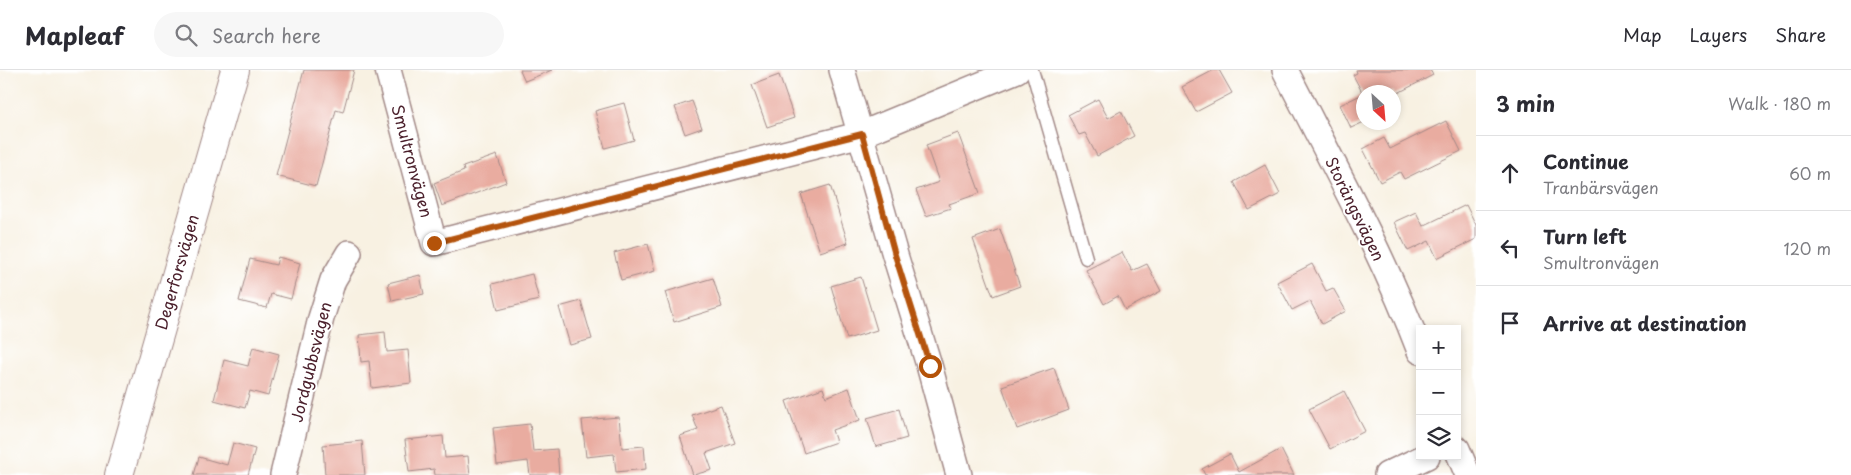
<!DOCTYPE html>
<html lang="en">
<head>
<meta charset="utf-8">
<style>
  :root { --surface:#fff; --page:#f7f7f7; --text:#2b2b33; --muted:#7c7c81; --line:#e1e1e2 }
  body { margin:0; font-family:"Playpen Sans",sans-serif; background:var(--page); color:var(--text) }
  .controls { position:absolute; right:15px; bottom:15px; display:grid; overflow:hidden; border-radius:0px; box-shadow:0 2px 8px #0003 }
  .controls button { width:45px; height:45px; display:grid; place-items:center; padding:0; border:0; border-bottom:1px solid var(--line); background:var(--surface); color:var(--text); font:25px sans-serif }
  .compass { position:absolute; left:1356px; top:15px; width:45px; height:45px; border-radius:50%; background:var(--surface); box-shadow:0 2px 8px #0003; rotate:154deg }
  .stop { position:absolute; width:15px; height:15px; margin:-11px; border:4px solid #b45309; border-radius:50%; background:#fff }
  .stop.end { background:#b45309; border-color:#fff; box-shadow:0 1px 5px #0008 }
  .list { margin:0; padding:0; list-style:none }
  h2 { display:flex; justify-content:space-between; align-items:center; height:65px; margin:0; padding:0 20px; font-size:21px }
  h2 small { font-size:16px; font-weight:400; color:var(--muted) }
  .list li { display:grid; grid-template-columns:32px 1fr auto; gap:15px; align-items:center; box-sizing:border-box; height:75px; padding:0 20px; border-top:1px solid var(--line) }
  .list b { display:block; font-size:19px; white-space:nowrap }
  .list p { margin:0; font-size:16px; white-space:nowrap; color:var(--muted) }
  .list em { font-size:16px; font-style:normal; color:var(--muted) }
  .icon { flex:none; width:28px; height:28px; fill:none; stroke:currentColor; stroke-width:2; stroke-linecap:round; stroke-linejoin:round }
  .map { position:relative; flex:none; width:1476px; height:405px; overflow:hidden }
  header { display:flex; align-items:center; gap:30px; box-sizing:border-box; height:70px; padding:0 25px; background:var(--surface); border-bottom:1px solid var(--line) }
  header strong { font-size:24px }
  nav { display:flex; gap:28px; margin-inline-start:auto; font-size:18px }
  .search { width:350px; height:45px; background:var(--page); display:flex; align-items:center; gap:12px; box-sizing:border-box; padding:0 18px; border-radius:28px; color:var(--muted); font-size:19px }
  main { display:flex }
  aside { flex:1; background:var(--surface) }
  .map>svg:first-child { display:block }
</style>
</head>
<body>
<header>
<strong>Mapleaf</strong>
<div class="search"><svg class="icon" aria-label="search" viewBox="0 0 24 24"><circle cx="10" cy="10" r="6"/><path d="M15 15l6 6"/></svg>Search here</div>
<nav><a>Map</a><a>Layers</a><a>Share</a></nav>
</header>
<main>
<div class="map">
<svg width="1476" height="405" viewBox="0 0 1476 405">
  <rect width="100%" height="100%" fill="#fff"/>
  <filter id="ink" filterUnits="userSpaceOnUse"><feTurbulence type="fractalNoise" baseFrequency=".02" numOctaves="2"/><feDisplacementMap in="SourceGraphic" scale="10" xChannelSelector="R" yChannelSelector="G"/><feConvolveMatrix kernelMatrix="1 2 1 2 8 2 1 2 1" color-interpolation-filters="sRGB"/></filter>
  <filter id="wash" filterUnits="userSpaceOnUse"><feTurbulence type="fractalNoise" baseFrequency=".0096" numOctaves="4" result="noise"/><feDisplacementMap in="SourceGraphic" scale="20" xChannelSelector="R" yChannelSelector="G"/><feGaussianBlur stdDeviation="1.12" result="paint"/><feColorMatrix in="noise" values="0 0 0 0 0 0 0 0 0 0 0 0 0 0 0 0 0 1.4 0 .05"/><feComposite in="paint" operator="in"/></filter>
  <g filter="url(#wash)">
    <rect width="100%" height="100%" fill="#f8f1e2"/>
    <g id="blocks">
      <!-- building -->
      <g fill="#e9aca0">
        <polygon points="304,0 354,0 343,42 336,40 316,116 276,106"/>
        <polygon points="520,0 552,0 525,11"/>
        <polygon points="1214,0 1219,0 1232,23 1196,42 1182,17"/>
        <polygon points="1356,0 1430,0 1433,5 1394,25 1394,22 1364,22 1364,52 1351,58 1340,35 1363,24 1353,5 1357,3"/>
        <polygon points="779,5 794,48 767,57 752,15"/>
        <polygon points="1098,29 1108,48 1121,41 1134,66 1097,86 1085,63 1079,65 1068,45"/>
        <polygon points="692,31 702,58 685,64 675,37"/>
        <polygon points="624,33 634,70 605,78 595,41"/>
        <polygon points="1446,51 1461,81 1404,109 1400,102 1380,112 1363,79 1384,68 1390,79"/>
        <polygon points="958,63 980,123 949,134 951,138 926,146 916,120 939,112 926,75"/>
        <polygon points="497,85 506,112 442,136 434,113 464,101 463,97"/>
        <polygon points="1265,95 1280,124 1249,140 1234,112"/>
        <polygon points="830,115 848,173 820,182 801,124"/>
        <polygon points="1466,135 1476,155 1476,169 1437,188 1429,171 1408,181 1394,152 1416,142 1423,156"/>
        <polygon points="1000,159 1020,216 993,226 973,169"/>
        <polygon points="648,174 655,201 621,210 614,183"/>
        <polygon points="1122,182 1132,201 1147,194 1161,221 1125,240 1118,226 1104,234 1086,200"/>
        <polygon points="278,187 300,193 291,229 271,224 267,238 239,231 250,189 276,195"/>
        <polygon points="1312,194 1326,221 1333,218 1346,241 1322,254 1310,231 1292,240 1277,212"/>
        <polygon points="532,204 539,230 498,240 492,214"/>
        <polygon points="420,205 424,224 392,231 388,213"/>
        <polygon points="861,207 877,260 847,269 831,216"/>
        <polygon points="713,208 722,237 674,252 665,222"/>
        <polygon points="581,231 592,269 570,275 559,237"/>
        <polygon points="385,262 387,282 408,280 411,313 372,318 369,291 361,292 359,265"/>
        <polygon points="253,277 279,284 268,326 250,321 245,338 214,330 224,290 248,296"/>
        <polygon points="1054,298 1069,340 1017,359 1002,316"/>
        <polygon points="823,318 826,327 849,318 860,350 832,360 836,372 804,383 786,331"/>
        <polygon points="1344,321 1365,361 1330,379 1309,339"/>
        <polygon points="721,335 735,373 706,383 712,400 693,405 680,366 698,360 692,345"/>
        <polygon points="899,339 907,368 876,377 867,348"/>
        <polygon points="619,347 622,378 644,376 646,399 616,402 614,384 586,387 582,350"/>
        <polygon points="530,354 533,381 557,379 559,405 530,405 528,391 497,395 493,358"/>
        <polygon points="443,366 445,388 468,386 470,405 435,405 434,399 409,402 405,370"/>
        <polygon points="362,371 365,405 325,405 323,375"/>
        <polygon points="233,373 255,379 248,405 194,405 199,387 227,395"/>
        <polygon points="1281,379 1294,405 1205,405 1202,399 1230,384 1239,402"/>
      </g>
    </g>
  </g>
  <g filter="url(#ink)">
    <use href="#blocks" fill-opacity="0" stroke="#a18886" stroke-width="1"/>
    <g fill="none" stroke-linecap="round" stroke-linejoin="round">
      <!-- service casing -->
      <g stroke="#a18886" stroke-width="15">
        <polyline id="service" points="1032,0 1086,188"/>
      </g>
      <!-- minor casing -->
      <g stroke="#a18886" stroke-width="28">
        <g id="minor">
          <polyline points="388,0 434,173 862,64 1017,0"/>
          <polyline points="842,0 895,185 929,295 959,405"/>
          <path d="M1285 0C1332 92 1383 184 1420 281"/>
          <polyline points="1457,379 1468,405"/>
          <polyline points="283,405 321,248 333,210 349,183"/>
          <polyline points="1387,405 1427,386"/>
        </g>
      </g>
      <!-- secondary casing -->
      <g stroke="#a18886" stroke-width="30">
        <polyline id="secondary" points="119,405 235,0"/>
      </g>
      <!-- service -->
      <use href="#service" stroke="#fff" stroke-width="12"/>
      <!-- minor -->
      <use href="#minor" stroke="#fff" stroke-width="25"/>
      <!-- secondary -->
      <use href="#secondary" stroke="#fff" stroke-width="28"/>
    </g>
  </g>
  <g fill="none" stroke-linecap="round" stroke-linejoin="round" filter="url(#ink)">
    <!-- route -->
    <polyline stroke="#b45309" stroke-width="6" points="434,173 862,64 895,185 930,296"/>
  </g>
  <g text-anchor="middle" stroke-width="4" stroke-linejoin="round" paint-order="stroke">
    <!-- street labels -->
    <g font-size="16" fill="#4a1f2b" stroke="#fff">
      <text transform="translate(412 91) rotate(75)" y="6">Smultronvägen</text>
      <text transform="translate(1355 139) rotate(64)" y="6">Storängsvägen</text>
      <text transform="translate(177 202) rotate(-74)" y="6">Degerforsvägen</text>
      <text transform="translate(311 292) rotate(-76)" y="6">Jordgubbsvägen</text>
    </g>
  </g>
</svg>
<div class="controls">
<button>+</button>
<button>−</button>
<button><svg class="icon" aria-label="layers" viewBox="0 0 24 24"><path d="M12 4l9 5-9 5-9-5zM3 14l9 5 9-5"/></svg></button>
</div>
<svg class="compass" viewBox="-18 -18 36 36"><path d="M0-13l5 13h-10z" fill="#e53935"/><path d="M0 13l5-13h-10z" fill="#7c7c81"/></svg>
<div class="stop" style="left:930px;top:296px"></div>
<div class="stop end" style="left:434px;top:173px"></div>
</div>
<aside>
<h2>3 min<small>Walk · 180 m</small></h2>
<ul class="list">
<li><svg class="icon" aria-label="ahead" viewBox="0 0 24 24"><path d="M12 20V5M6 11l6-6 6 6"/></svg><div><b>Continue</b><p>Tranbärsvägen</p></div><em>60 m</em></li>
<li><svg class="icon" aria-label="left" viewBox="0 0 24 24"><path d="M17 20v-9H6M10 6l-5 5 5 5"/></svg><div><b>Turn left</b><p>Smultronvägen</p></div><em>120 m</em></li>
<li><svg class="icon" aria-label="arrive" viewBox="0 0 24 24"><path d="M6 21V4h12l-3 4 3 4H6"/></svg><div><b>Arrive at destination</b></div></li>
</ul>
</aside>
</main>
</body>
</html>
